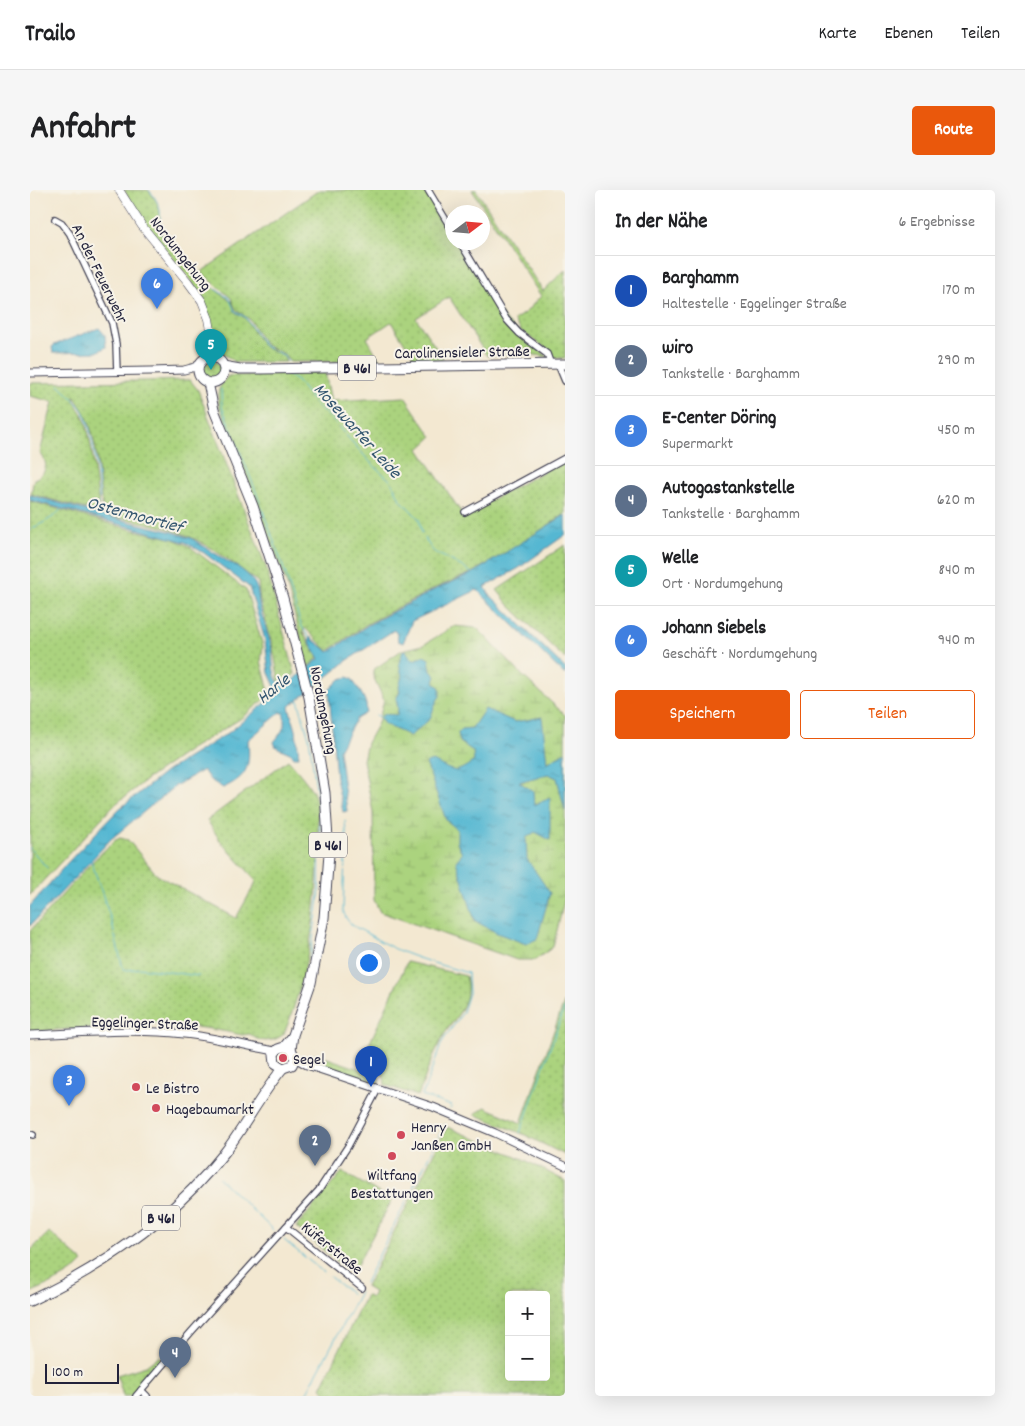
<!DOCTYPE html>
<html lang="de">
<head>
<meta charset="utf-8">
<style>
  :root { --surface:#fff; --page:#f6f6f6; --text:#202124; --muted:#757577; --line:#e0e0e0; --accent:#ea580c }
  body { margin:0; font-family:Dekko,sans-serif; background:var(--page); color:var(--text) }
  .controls { position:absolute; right:15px; bottom:15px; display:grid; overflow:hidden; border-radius:5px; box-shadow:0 5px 20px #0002 }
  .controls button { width:45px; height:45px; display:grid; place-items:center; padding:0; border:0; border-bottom:1px solid var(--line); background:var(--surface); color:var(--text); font:25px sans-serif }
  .compass { position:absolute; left:415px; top:15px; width:45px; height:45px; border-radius:50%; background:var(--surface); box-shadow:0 5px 20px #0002; rotate:74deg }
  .scale { position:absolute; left:15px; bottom:12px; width:74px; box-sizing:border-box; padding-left:5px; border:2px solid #22223b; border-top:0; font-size:14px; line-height:18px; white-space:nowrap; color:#22223b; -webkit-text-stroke:4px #f7f3e8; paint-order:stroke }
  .you { position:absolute; left:338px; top:772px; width:18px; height:18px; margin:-12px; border:4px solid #fff; border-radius:50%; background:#1a73e8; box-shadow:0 0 0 8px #1a73e833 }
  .badge { display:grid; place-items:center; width:32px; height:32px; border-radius:50%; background:var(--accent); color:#fff; font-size:16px; font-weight:700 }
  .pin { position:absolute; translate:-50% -41px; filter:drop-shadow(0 1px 2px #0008) }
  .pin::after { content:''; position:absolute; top:26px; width:18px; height:15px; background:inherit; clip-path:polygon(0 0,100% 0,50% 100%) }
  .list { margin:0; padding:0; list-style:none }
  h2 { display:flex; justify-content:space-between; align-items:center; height:65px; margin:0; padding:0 20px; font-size:21px }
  h2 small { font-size:16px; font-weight:400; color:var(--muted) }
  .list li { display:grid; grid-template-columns:32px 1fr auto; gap:15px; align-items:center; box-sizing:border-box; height:70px; padding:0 20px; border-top:1px solid var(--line) }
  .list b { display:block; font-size:19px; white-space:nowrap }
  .list p { margin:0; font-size:16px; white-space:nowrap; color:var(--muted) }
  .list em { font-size:16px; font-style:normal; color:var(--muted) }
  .actions { display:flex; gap:10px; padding:15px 20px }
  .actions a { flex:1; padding:11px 0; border:1px solid var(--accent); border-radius:5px; text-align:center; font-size:18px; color:var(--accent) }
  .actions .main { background:var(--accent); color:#fff }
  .map { position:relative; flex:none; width:535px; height:1206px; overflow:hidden; border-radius:5px }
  header { display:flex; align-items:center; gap:30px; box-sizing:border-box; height:70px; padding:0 25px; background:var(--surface); border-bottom:1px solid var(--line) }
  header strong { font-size:24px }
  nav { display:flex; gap:28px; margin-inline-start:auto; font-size:18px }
  .intro { display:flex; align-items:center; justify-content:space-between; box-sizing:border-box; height:120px; padding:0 30px }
  h1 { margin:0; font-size:35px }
  .button { padding:12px 22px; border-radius:5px; background:var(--accent); color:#fff; font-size:18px; font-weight:700 }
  main { display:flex; gap:30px; padding:0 30px }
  aside { flex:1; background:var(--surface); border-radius:5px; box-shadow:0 5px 20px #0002 }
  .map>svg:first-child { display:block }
</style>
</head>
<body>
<header>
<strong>Trailo</strong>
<nav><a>Karte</a><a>Ebenen</a><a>Teilen</a></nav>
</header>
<div class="intro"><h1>Anfahrt</h1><a class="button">Route</a></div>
<main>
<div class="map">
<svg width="535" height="1206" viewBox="0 0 535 1206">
  <defs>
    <pattern id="grass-dots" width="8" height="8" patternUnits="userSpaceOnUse" patternTransform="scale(1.25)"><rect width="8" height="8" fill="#abd37e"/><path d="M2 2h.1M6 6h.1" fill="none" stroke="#93b56e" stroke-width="1.8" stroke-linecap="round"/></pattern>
    <pattern id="wetland-marsh" width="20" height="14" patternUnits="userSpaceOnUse" patternTransform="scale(1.25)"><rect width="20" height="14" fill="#abd37e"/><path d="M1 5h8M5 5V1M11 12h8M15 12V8" fill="none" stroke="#93b56e"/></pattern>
    <pattern id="water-ripples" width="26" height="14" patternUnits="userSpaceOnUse" patternTransform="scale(1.25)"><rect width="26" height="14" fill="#54b7d2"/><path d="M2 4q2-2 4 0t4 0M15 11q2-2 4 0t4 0" fill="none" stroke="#4594ac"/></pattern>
  </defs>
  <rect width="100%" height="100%" fill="#f7f3e8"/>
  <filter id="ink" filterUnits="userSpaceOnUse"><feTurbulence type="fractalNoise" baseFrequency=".02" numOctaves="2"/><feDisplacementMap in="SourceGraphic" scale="10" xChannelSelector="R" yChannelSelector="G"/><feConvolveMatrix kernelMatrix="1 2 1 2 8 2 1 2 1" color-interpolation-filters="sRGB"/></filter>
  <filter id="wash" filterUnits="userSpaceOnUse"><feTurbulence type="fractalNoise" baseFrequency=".0096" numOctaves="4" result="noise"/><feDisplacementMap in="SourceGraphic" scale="20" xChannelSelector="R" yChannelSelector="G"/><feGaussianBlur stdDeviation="1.12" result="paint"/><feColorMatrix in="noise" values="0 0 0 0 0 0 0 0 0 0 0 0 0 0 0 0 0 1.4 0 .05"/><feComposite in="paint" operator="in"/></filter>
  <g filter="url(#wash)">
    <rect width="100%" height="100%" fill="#f3e8d1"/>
    <!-- grass -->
    <g fill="url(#grass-dots)" stroke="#667a5c" fill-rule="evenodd">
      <path d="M94 0H118C127 10 135 24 126 36L130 43 182 97 202 112 205 122 215 128 234 157 253 165 256 172H205L185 158 174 110 160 89 107 23Z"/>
      <path d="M289 0H394L422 45V52L427 53 475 130 518 167C499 163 476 163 457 166L419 107 386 128 414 170 385 169 361 132 337 148 350 171 260 172 254 164 235 155 219 129 206 120 201 108 171 82Z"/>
      <polygon points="442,0 446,0 513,101 535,80 535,168 524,168 517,159 491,141 484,130 496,122 511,106"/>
      <circle cx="182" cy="180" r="9"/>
      <path d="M295 182 301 211 375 207 402 247 389 259 433 325 535 270V324L484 358 443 382 403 399 337 434 298 461 275 438 273 442 288 468 278 477 257 395 189 215C187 200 188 198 198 186Z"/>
      <path d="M160 190 168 200 236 377 265 484 253 494 249 491 242 453 230 412 228 392C205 375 182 356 156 345 130 334 100 330 73 325 69 296 69 264 60 236 57 225 50 216 44 206 43 214 54 224 56 233 63 260 65 287 69 315L67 322 1 304 4 289C17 284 19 273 10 263L23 212 0 206V193Z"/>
      <polygon points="0,311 103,340 141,348 159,356 216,400 233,456 231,471 240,505 210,529 159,560 116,590 83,616 0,705"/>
      <polygon points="535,355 535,469 479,415 467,400"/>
      <path d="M258 570C265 578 283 598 285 607 288 617 288 641 288 653 288 719 279 782 254 844 244 852 230 854 220 844L212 845C167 835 122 831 76 833L75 838 0 841V741L60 674 84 651 90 648 98 650 127 685 206 728 225 694 226 690 191 652 177 630Z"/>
      <path d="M377 772 436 786C443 817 422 828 410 852 401 869 395 888 388 906L355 895C355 878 344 879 330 874Z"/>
      <polygon points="535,810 535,965 493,944 444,924 450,921 455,917 491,933"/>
      <polygon points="285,864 345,884 349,886 349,894 279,871"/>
      <path d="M417 937 493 969 535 991V1206H302L291 1198 336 1105 341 1108 344 1102 336 1097ZM479 1105H516V1187H479Z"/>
      <polygon points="312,982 362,1010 322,1084 266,1037"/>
      <path d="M19 1042 53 1072C40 1087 17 1095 0 1103V1061Z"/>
      <polygon points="129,1166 132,1170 101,1206 93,1206 87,1185 116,1176"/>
    </g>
    <!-- wetland -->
    <polygon fill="url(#wetland-marsh)" stroke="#667a5c" points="424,436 447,438 493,486 535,525 535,707 523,757 505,770 487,770 350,722 344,710 343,622 333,570 337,553 348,533 354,510 343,486 343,480 372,460 393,455"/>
    <!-- water -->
    <g fill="url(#water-ripples)" stroke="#3b6c86">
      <polygon points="69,138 75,145 76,157 67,162 23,163 22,157 24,155"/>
      <path d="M0 305 79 327 143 342 161 348 200 373C209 376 225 389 227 399 229 405 228 412 230 418 233 430 238 443 241 455 244 467 240 492 255 497L289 469 279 450 280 447 299 462 338 435 404 400 443 383 535 325V345L489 378 455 397 459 404 535 478V485L447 400 382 431 373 453 368 451 367 444 364 440 318 470 259 517 266 540 269 567H264L260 563 246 557 244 552C251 543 258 535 253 523L251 522 218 550C220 576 219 586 193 598L180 590 173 580 145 596 81 649 0 736V716L39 671 89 619 137 581 198 543 248 503 239 483 235 450 219 397 174 363 155 352 0 310Z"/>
      <polygon points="375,460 383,470 394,466 399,469 401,481 406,486 404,492 410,498 410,506 406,512 400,529 380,546 354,534 351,529 353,524 367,525 368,519 366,509 370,502 369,497 372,486 369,473 373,461"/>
      <path d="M318 487 322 489C328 499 339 511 336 523L326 529 309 560 317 621 313 622 306 588 299 500 310 489Z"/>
      <path d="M455 519 485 532 512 527 517 573 535 562V621L527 588 518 584 489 592 503 601 504 615 520 608V650L505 642 496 648 497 669 520 703 507 749 496 754 467 743 445 731 426 671 432 664 427 652V639L416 630 396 573 403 571C425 582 424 585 444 571L443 561 430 552 428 543 432 539 442 538Z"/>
    </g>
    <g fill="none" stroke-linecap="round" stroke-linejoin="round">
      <!-- stream -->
      <g stroke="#54b7d2" stroke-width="1">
        <path d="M119 0C128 10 135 24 127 36L130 42 182 97 199 108 205 121 215 127 234 156 253 165 258 172"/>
        <polyline points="257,183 259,186 267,191 287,216 299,226 341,273 361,291 370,309 389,329 392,343"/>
        <path d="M29 195C38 204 49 213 55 225 63 243 72 306 69 326"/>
        <polyline points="191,199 192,217 225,299 255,382 271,435 280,449"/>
        <path d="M0 340C11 333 24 329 31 319"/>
        <path d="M395 348C405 367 406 362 422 371 429 375 436 379 443 384"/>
        <polyline points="268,510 279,548 290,625 289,706 280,768"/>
        <polyline points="346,525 353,528"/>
        <path d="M315 631 316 642 313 720C318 737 327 737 340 745 370 765 404 773 438 783L439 803 433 822 412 852 392 906 422 916 420 919"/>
        <polyline points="0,658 17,678"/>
        <polyline points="61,670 81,730 93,779 98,780 110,778 169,786"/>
        <polyline points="490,943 535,816"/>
        <polyline points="189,988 243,1040"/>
        <polyline points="254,1050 293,1082"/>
        <polyline points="300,1087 322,1104"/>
        <polyline points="335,1093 415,934"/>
        <polyline points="276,1204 330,1102"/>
      </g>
    </g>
  </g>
  <g filter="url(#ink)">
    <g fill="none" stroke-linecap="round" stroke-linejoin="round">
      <!-- minor casing -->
      <g stroke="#414052" stroke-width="8">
        <g id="minor">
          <polyline points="398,0 422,40"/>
          <polyline points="25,29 32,33 40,44 82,133 86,154 87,182"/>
          <polyline points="430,52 476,129 489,143 517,164 521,175"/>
          <polyline points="530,174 530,179 535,191"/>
          <polyline points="435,322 535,268"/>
          <polyline points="0,944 3,945"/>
          <polyline points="256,1037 332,1098"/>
          <polyline points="111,1200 117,1206"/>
          <polyline points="106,1206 162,1141 289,1000 318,956 348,899"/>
        </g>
      </g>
      <!-- tertiary casing -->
      <g stroke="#414052" stroke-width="9">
        <g id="tertiary">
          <polyline points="0,183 121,181 154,180 169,176"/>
          <path d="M0 845C51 843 104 838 154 844 185 847 215 856 245 861"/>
          <polyline points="265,868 277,875 403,917 465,943 535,976"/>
        </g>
      </g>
      <!-- secondary casing -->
      <g stroke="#414052" stroke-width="9">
        <g id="secondary">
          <polyline points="89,0 112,36 158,92 172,111 179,129 186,168"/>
          <polyline points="177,168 180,152"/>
        </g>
      </g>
      <!-- primary casing -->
      <g stroke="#414052" stroke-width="11">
        <g id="primary">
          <circle cx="181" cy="180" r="13"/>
          <polyline points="193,176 210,179 232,179 535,174"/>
          <polyline points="178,193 184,220 223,316 253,408 279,507 295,603 299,664 294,728 281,793 263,845 261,859"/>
          <polyline points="254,857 261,859 265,868 262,875 253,878 245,873 244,864 248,859 254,857 262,847"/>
          <path d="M0 1111C74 1076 144 1027 195 962 216 935 231 904 253 878"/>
        </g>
      </g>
      <!-- minor -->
      <use href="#minor" stroke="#fff" stroke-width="5.5"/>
      <!-- tertiary -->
      <use href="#tertiary" stroke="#fff" stroke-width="7"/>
      <!-- secondary -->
      <use href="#secondary" stroke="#fff" stroke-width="8"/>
      <!-- primary -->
      <use href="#primary" stroke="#fff" stroke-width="9"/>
    </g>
  </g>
  <!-- markers -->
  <g fill="#d1495b" stroke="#f7f3e8" stroke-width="2">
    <circle cx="253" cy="868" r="5"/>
    <circle cx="106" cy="897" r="5"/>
    <circle cx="126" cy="918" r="5"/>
    <circle cx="371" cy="945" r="5"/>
    <circle cx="362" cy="966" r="5"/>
  </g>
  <g text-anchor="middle" stroke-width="4" stroke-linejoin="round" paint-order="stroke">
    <!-- shield labels -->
    <g fill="#f7f3e8" stroke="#62616f" stroke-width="1">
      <rect x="308" y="165.5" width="38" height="25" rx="4"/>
      <rect x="279" y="642.5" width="38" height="25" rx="4"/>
      <rect x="112" y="1015.5" width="38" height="25" rx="4"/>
    </g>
    <g font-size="15" font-weight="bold" fill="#22223b">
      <text x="327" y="183">B 461</text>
      <text x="298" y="660">B 461</text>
      <text x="131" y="1033">B 461</text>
    </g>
    <!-- street labels -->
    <g font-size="16" fill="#22223b" stroke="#f7f3e8">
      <text transform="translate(152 63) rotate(52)" y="6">Nordumgehung</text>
      <text transform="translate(71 83) rotate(64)" y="6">An der Feuerwehr</text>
      <text transform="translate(432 161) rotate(-1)" y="6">Carolinensieler Straße</text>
      <text transform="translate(295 520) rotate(79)" y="6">Nordumgehung</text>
      <text transform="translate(115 832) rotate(2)" y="6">Eggelinger Straße</text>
      <text transform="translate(303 1057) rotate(39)" y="6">Küferstraße</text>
    </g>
    <!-- poi labels -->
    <g font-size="16" fill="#22223b" stroke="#f7f3e8" text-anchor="start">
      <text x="263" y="874">Segel</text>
      <text x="116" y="903">Le Bistro</text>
      <text x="136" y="924">Hagebaumarkt</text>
      <text x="381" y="942">Henry<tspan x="381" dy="18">Janßen GmbH</tspan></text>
      <text x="362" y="990" text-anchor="middle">Wiltfang<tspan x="362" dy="18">Bestattungen</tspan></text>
    </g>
    <!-- water labels -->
    <g font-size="18" font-style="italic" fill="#345670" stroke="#f7f3e8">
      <text transform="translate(328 240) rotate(48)" y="6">Mosewarfer Leide</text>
      <text transform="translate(105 324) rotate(15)" y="6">Ostermoortief</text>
      <text transform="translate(243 498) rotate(-39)" y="6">Harle</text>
    </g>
  </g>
</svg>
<div class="controls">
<button>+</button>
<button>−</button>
</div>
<svg class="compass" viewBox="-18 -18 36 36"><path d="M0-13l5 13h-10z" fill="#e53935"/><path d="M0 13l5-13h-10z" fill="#757577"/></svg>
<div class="scale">100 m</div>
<div class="you"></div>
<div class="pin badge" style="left:341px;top:897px;background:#1a4fb4">1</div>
<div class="pin badge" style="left:285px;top:976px;background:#5c6f8a">2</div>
<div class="pin badge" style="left:39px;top:916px;background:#3f7fe0">3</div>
<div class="pin badge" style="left:145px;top:1188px;background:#5c6f8a">4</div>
<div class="pin badge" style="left:181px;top:180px;background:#0f9aa8">5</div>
<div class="pin badge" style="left:127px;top:119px;background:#3f7fe0">6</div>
</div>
<aside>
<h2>In der Nähe<small>6 Ergebnisse</small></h2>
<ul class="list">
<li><span class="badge" style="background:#1a4fb4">1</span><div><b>Barghamm</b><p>Haltestelle · Eggelinger Straße</p></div><em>170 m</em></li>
<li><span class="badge" style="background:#5c6f8a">2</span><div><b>wiro</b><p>Tankstelle · Barghamm</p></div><em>290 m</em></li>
<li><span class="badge" style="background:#3f7fe0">3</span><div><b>E-Center Döring</b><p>Supermarkt</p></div><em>450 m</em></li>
<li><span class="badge" style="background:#5c6f8a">4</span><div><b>Autogastankstelle</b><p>Tankstelle · Barghamm</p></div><em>620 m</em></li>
<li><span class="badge" style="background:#0f9aa8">5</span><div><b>Welle</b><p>Ort · Nordumgehung</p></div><em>840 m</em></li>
<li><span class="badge" style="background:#3f7fe0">6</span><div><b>Johann Siebels</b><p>Geschäft · Nordumgehung</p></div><em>940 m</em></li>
</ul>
<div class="actions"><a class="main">Speichern</a><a>Teilen</a></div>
</aside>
</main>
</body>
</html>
